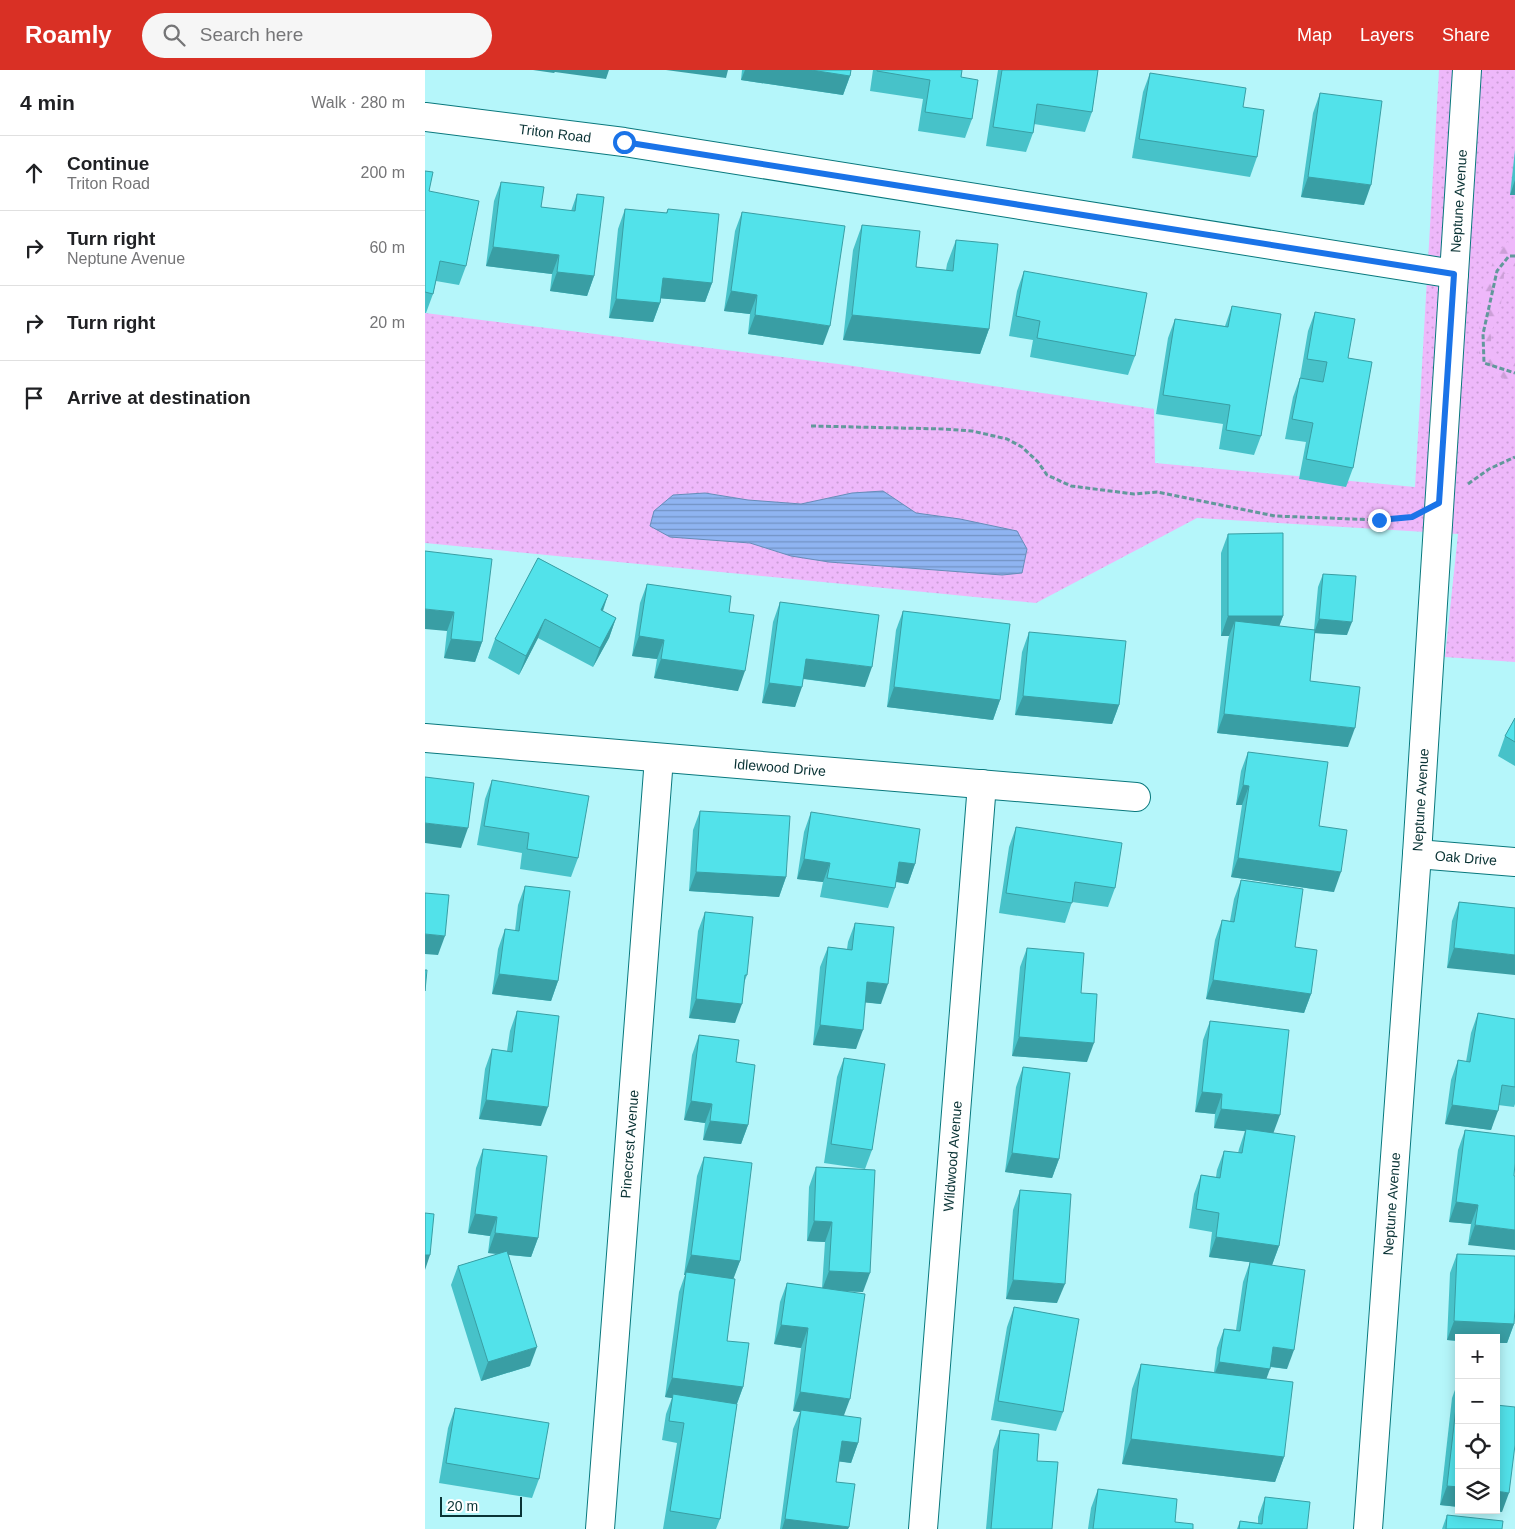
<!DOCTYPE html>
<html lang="en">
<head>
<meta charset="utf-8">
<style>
  :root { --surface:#fff; --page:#f6f6f6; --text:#202124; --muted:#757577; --line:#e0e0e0; --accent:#d93025 }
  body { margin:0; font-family:Helvetica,sans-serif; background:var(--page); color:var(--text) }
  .controls { position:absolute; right:15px; bottom:15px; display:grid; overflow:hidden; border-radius:0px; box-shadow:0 2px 12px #0003 }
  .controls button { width:45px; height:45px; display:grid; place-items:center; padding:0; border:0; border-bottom:1px solid var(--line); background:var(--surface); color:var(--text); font:25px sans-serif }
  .scale { position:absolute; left:15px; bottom:12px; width:82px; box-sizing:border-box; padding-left:5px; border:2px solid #0a3335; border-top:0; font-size:14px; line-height:18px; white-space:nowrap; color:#0a3335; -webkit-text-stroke:4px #fff; paint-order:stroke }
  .stop { position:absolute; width:15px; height:15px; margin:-11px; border:4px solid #1a73e8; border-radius:50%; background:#fff }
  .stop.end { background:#1a73e8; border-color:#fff; box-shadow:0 1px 5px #0008 }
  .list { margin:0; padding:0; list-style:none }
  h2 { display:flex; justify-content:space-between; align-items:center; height:65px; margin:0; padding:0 20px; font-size:21px }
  h2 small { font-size:16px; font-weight:400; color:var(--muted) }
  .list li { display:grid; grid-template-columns:32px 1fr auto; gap:15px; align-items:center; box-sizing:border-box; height:75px; padding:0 20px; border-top:1px solid var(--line) }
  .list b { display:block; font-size:19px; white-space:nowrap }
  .list p { margin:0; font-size:16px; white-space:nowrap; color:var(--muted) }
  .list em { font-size:16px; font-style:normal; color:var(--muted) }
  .icon { flex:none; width:28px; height:28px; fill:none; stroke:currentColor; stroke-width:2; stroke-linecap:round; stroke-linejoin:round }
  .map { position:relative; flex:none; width:1090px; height:1459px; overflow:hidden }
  header { display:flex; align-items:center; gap:30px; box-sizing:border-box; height:70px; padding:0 25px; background:var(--accent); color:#fff }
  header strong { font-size:24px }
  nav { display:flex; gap:28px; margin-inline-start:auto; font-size:18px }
  .search { width:350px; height:45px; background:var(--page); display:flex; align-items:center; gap:12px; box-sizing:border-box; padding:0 18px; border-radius:28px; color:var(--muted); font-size:19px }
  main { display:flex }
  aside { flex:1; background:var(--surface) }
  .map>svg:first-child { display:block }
</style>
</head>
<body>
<header>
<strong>Roamly</strong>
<div class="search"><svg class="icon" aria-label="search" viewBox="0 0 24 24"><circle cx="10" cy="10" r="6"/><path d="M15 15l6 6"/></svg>Search here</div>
<nav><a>Map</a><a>Layers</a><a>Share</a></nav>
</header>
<main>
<aside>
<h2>4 min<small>Walk · 280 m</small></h2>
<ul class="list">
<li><svg class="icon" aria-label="ahead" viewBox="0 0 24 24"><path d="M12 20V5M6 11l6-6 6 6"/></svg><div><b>Continue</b><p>Triton Road</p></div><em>200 m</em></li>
<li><svg class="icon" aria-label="right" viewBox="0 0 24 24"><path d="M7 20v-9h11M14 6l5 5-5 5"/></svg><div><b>Turn right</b><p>Neptune Avenue</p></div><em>60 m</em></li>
<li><svg class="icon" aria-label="right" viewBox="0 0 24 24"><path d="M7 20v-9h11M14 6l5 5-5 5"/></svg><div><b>Turn right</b></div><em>20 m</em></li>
<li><svg class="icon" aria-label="arrive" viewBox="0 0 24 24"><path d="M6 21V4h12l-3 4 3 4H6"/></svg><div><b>Arrive at destination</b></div></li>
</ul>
</aside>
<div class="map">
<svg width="1090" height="1459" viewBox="0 0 1090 1459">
  <defs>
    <pattern id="grass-dots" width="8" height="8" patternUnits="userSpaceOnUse" patternTransform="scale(1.25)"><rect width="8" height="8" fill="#eeb8fa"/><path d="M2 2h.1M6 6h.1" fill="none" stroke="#cb9fd7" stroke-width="1.8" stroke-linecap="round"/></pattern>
    <pattern id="forest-firs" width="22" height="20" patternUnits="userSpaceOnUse" patternTransform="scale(1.25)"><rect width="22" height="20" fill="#eeb8fa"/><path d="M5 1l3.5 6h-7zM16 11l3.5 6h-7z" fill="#cb9fd7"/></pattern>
    <pattern id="water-rules" width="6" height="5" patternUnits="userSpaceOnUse" patternTransform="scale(1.25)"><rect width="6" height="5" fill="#8fb4f1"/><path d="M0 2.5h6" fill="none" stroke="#7393c4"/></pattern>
  </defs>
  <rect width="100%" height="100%" fill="#b5f6fa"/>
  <!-- grass -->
  <polygon fill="url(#grass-dots)" points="1014,0 1090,0 1090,592 1020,587 1033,464 772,448 611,533 0,473 0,243 421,295 729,339 730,393 990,417"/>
  <!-- forest -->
  <polygon fill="url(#forest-firs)" points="1082,172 1090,174 1090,202 1079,204 1076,234 1067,260 1065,282 1081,293 1090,292 1090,313 1077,308 1054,289 1055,226 1070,187"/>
  <!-- water -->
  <polygon fill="url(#water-rules)" stroke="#678db9" points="458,421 491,443 535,449 592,461 602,479 597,503 577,505 404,492 366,486 325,473 245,467 225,456 229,441 248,425 280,423 323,430 376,434 427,423"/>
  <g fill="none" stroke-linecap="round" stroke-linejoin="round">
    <!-- minor casing -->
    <g stroke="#09787d" stroke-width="30">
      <g id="minor">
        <path id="s1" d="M0 47 199 72 1029 204"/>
        <path id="s2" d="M0 668 711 727"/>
        <path id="s3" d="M992 784 1090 792"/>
        <path id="s4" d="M175 1459 234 688"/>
        <path id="s5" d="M498 1459 557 714"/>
        <path id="s6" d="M943 1459 992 784 1042 0"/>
      </g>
    </g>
    <!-- path -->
    <g stroke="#62989b" stroke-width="3" stroke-dasharray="5 2.5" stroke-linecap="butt">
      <polyline points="1090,186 1084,186 1072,201 1058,264 1059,293 1090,303"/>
      <polyline points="386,356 519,359 547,361 582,369 597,377 613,392 622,405 646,416 709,424 732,422 850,446 954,450 986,447"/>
      <polyline points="1043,414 1064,399 1090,387"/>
    </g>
    <!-- minor -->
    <use href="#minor" stroke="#fff" stroke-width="28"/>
  </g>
  <!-- wall -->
  <g fill="#47c2c9">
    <polygon points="317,0 426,0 425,6 418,25 316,10"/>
    <polygon points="448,0 537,0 536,7 547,49 540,68 493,61 498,29 445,21"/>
    <polygon points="573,0 673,0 667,42 660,62 609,54 608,63 601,82 561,76"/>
    <polygon points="725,3 818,37 832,87 825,107 707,88 718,22"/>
    <polygon points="895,23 939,135 876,127 888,43"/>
    <polygon points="1090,80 1090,125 1085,125"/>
    <polygon points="0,101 4,121 41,196 34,215 11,211 8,224 1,243 0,243"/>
    <polygon points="76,112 116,137 146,141 152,124 169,206 162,226 125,221 127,204 61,196 69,131"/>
    <polygon points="200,139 241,143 243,139 287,213 280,232 236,228 235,233 228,252 184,248 193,159"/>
    <polygon points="317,142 398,275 323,264 325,244 299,241 310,161"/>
    <polygon points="437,155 491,197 521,200 522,194 531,170 564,259 555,284 418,270 428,180"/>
    <polygon points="599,201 710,286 703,305 605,287 608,270 584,266 592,221"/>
    <polygon points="807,236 836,366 829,385 794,379 798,354 731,344 743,268 750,249 800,256"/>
    <polygon points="890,242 923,288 928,398 921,417 874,409 881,372 860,369 868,327 875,308 883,261"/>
    <polygon points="803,464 858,546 854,556 889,560 893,517 898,504 922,565 890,563 885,611 923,677 792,663 803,570 804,566 796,566 796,483"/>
    <polygon points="0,481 57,572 50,592 19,588 22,561"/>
    <polygon points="113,488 183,525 178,541 191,548 184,568 168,597 113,568 94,605 63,588 70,569"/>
    <polygon points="222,514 304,542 313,621 229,608 232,589 207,586 215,533"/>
    <polygon points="355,532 440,617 378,609 370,637 337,633 348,552"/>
    <polygon points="478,541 575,630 568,650 462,637 471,560"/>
    <polygon points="604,562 694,635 687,654 590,645 597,582"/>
    <polygon points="1090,648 1090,696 1073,686 1080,666"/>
    <polygon points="823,682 894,756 909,822 806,807 817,735 811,735 816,701"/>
    <polygon points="67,710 153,788 146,807 95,799 97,783 52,775 60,729"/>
    <polygon points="275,741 361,807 354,827 264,821 268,760"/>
    <polygon points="386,742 490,794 483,814 471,812 470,818 463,838 395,827 398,812 372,809 379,762"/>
    <polygon points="591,757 690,818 683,837 647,832 640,853 574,843 584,777"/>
    <polygon points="816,810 870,877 886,924 879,943 781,929 790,870 797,850 805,851 809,829"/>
    <polygon points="100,816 133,911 126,931 67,924 73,879 80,859 90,861 93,835"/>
    <polygon points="1034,832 1090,838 1022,898 1027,851"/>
    <polygon points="280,842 322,905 319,913 310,953 264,948 273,861"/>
    <polygon points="430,853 456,934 440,932 431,979 388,975 395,897 403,877 422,879 423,872"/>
    <polygon points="602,878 656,923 662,992 587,986 595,897"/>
    <polygon points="92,941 116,1056 54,1049 60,999 67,979 82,981 85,961"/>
    <polygon points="1053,943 1090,949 1090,1034 1089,1037 1073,1035 1066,1060 1020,1054 1026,1010 1033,990 1041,992 1046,963"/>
    <polygon points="785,951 848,1063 854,1176 847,1195 862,1299 845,1297 841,1308 859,1387 850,1412 697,1394 707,1319 716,1294 789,1302 792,1278 799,1259 811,1260 818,1212 825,1192 784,1187 787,1162 764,1158 769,1124 776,1105 791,1107 792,1100 799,1081 813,1083 814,1079 820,1061 789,1058 790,1044 770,1042 778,970"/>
    <polygon points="274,965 311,992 323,1055 316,1074 278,1070 280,1053 259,1050 267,985"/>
    <polygon points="419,988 447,1080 440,1099 399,1093 412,1007"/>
    <polygon points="598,997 634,1089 627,1108 580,1102 591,1017"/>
    <polygon points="1040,1060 1090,1066 1043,1175 1046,1154 1024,1152 1033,1080"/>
    <polygon points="58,1079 113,1168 106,1187 84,1185 105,1296 56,1311 26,1215 33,1196 73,1184 63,1183 65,1166 43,1163 51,1098"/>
    <polygon points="279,1087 315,1191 308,1208 302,1271 318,1317 312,1334 295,1449 291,1459 238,1459 252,1373 237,1370 241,1344 247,1328 240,1327 254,1222 260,1205 259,1205 272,1106"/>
    <polygon points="391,1097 438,1222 418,1221 419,1346 433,1373 426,1393 414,1391 411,1412 424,1457 423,1459 355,1459 368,1359 375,1342 368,1341 376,1278 349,1274 355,1232 362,1213 397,1218 400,1172 382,1171 384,1117"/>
    <polygon points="595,1120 632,1233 581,1229 588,1140"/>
    <polygon points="1032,1184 1089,1254 1082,1273 1034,1268 1034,1271 1022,1270 1025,1203"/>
    <polygon points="589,1237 638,1342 631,1361 566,1350 582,1257"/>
    <polygon points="1034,1309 1034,1437 1015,1435 1027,1328"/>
    <polygon points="30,1338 114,1409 107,1428 14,1413 23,1358"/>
    <polygon points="575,1360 612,1391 627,1459 561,1459 568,1380"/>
    <polygon points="673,1419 750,1452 768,1459 663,1459 666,1438"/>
    <polygon points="840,1427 882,1459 812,1459 815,1451 833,1453 833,1447"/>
    <polygon points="1022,1445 1077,1459 1017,1459"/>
  </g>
  <!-- shaded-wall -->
  <g fill="#399ea4">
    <polygon points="108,0 184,0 181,9 130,2 129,3"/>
    <polygon points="241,0 303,0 301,8"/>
    <polygon points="320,0 386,0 425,6 418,25 316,10"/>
    <polygon points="883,107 946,115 939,135 876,127"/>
    <polygon points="1090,110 1090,125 1085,125"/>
    <polygon points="68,177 134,185 127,204 61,196"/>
    <polygon points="132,202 169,206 162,226 125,221"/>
    <polygon points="238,208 287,213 280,232 231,228"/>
    <polygon points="306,221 332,225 325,244 299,241"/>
    <polygon points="191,229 235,233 228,252 184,248"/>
    <polygon points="330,245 405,256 398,275 323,264"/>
    <polygon points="427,245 564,259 555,284 418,270"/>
    <polygon points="183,525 176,545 176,540"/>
    <polygon points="0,539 29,542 22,561 0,559"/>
    <polygon points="803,546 858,546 851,565 810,551 804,566 796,566"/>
    <polygon points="191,548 184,568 168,597 175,578"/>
    <polygon points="120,549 113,568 94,605 101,586"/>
    <polygon points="894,549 927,552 922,565 889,563"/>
    <polygon points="214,566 239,570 232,589 207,586"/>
    <polygon points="26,569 57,572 50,592 19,588"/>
    <polygon points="236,589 320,601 313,621 229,608"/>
    <polygon points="381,589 447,597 440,617 373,608"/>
    <polygon points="344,613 377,617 370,637 337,633"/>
    <polygon points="469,617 575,630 568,650 462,637"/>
    <polygon points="598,626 694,635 687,654 590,645"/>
    <polygon points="799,644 930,658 923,677 792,663"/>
    <polygon points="818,715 824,716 817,735 811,735"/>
    <polygon points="0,753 43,758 36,778 0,773"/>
    <polygon points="813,788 916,802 909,822 806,807"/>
    <polygon points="379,789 405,793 398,812 372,809"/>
    <polygon points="474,792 490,794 483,814 467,811"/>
    <polygon points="271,802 361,807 354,827 264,821"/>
    <polygon points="0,864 20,866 13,885 0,884"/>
    <polygon points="1029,878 1090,885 1090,905 1022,898"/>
    <polygon points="74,904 133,911 126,931 67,924"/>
    <polygon points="788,910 886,924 879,943 781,929"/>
    <polygon points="442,912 463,914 456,934 435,932"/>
    <polygon points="271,929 317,934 310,953 264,948"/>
    <polygon points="395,955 438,960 431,979 388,975"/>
    <polygon points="594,967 669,973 662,992 587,986"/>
    <polygon points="777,1022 797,1024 790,1044 770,1042"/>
    <polygon points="61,1030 123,1037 116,1056 54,1049"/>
    <polygon points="266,1031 287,1034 280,1053 259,1050"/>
    <polygon points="1027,1035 1073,1041 1066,1060 1020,1054"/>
    <polygon points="796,1039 855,1045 848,1064 789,1058"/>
    <polygon points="285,1051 323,1055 316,1074 278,1070"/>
    <polygon points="587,1083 634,1089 627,1108 580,1102"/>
    <polygon points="1031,1132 1053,1135 1046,1154 1024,1152"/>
    <polygon points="50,1144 72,1147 65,1166 43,1163"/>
    <polygon points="389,1151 407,1152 400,1172 382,1171"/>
    <polygon points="1050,1155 1090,1160 1090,1180 1043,1175"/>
    <polygon points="70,1163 113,1168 106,1187 63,1183"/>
    <polygon points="791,1167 854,1176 847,1195 784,1187"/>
    <polygon points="0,1185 5,1185 0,1200"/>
    <polygon points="266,1185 315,1191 308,1210 261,1202 260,1205 259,1205"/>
    <polygon points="404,1201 445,1203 438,1222 397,1220"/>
    <polygon points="588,1210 640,1214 632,1233 581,1229"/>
    <polygon points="1029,1251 1089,1254 1082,1273 1071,1273 1071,1268 1034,1268 1034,1271 1022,1270"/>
    <polygon points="356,1255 383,1258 376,1278 349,1274"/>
    <polygon points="112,1277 105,1296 56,1311 63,1292"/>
    <polygon points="848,1277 869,1280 862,1299 841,1296"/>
    <polygon points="794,1292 845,1299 838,1318 787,1311"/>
    <polygon points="247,1308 318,1317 311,1336 248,1324 247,1328 240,1327"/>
    <polygon points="375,1322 425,1329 418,1348 376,1340 375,1342 368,1341"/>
    <polygon points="706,1369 859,1387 850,1412 697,1394"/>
    <polygon points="417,1371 433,1373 426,1393 410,1391"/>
    <polygon points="1022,1416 1034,1417 1034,1437 1015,1435"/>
    <polygon points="1071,1421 1084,1423 1077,1442 1060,1440 1071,1440"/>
    <polygon points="360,1449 424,1457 423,1459 357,1459"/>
  </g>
  <!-- building -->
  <g fill="#52e2ea" stroke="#399ea4">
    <polygon points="386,0 426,0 425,6"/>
    <polygon points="452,0 537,0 536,7 553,10 547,49 500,42 505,10 452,1"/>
    <polygon points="577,0 673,0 667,42 612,34 608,63 568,57"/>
    <polygon points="725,3 821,18 818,37 839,40 832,87 714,69"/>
    <polygon points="895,23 957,31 946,115 883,107"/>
    <polygon points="0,101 8,102 4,121 54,131 41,196 15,191 8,224 0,222"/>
    <polygon points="76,112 119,117 116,137 150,141 152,124 179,127 169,206 132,202 134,185 68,177"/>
    <polygon points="200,139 242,143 243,139 294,144 287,213 238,208 235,233 191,229"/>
    <polygon points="317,142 420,156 405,256 330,245 332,225 306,221"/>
    <polygon points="437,155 495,161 491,197 528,201 531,170 573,174 564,259 427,245"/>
    <polygon points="599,201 722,223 710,286 612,268 615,251 591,246"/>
    <polygon points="807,236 856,244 836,366 801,360 805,335 738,325 750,249 803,257"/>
    <polygon points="890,242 930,249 923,288 947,292 928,398 881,389 888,353 867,349 875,308 898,312 902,292 882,289"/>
    <polygon points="858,463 858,546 803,546 803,464"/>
    <polygon points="0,481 67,489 57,572 26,569 29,542 0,539"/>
    <polygon points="113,488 183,525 176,540 191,548 175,578 120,549 101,586 70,569"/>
    <polygon points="898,504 931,506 927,552 894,549"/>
    <polygon points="222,514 306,526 304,542 329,545 320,601 236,589 239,570 214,566"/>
    <polygon points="355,532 454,545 447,597 381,589 377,617 344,613"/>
    <polygon points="478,541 585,554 575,630 469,617"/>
    <polygon points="810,551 890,560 885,611 935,617 930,658 799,644"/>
    <polygon points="604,562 701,571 694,635 598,626"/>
    <polygon points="1090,648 1090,672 1080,666"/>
    <polygon points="823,682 903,692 894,756 922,760 916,802 813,788 824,716 818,715"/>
    <polygon points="0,707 49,713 43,758 0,753"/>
    <polygon points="67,710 164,726 153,788 102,779 104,763 59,756"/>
    <polygon points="275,741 365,746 361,807 271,802"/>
    <polygon points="386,742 495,759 490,794 474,792 470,818 402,808 405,793 379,789"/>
    <polygon points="591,757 697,773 690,818 650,812 647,833 581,823"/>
    <polygon points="816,810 878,819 870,877 892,880 886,924 788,910 797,850 809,852"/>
    <polygon points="100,816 145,821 133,911 74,904 80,859 94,861"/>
    <polygon points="0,823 24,825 20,866 0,864"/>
    <polygon points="1034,832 1090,838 1090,885 1029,878"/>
    <polygon points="280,842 328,847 322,905 320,905 317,934 271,929"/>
    <polygon points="430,853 469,857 463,914 442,912 438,960 395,955 403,877 427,880"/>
    <polygon points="602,878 659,883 656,923 672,924 669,973 594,967"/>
    <polygon points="0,900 2,900 0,921"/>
    <polygon points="92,941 134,946 123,1037 61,1030 67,979 87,982"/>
    <polygon points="1053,943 1090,949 1090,1017 1077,1015 1073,1041 1027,1035 1033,990 1045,992"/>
    <polygon points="785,951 864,960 855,1045 796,1039 797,1024 777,1022"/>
    <polygon points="274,965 314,970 311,992 330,995 323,1055 285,1051 287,1034 266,1031"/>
    <polygon points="419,988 460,994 447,1080 406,1074"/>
    <polygon points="598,997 645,1003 634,1089 587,1083"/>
    <polygon points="821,1059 870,1066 854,1176 791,1167 794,1143 771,1139 776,1105 795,1108 799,1081 817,1083"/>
    <polygon points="1040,1060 1090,1066 1090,1093 1089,1106 1090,1106 1090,1160 1050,1155 1053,1135 1031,1132"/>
    <polygon points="58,1079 122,1086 113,1168 70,1163 72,1147 50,1144"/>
    <polygon points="279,1087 327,1093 315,1191 266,1185"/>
    <polygon points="391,1097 450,1100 445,1203 404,1201 407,1152 389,1151"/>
    <polygon points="595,1120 646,1124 640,1214 588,1210"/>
    <polygon points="0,1143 9,1144 5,1185 0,1185"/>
    <polygon points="82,1181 112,1277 63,1292 33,1196"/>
    <polygon points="1032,1184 1090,1186 1090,1238 1089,1254 1029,1251"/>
    <polygon points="825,1192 880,1200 869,1280 848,1277 845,1299 794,1292 799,1259 815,1261"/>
    <polygon points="261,1202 310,1209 302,1271 324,1273 318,1317 247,1308"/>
    <polygon points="362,1213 440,1224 425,1329 375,1322 383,1258 356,1255"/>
    <polygon points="589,1237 654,1249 638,1342 573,1331"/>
    <polygon points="716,1294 868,1312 859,1387 706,1369"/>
    <polygon points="1034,1311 1034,1417 1022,1416"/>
    <polygon points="248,1324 312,1334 295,1449 245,1441 259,1353 244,1351"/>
    <polygon points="1071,1335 1090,1337 1090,1375 1084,1423 1071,1421"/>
    <polygon points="30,1338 124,1353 114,1409 21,1393"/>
    <polygon points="376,1340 436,1348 433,1373 417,1371 411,1412 430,1414 424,1457 360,1449"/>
    <polygon points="575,1360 614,1364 612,1391 633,1392 627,1459 566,1459"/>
    <polygon points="673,1419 752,1429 750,1452 768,1454 768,1459 668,1459"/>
    <polygon points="840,1427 885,1432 882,1459 814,1459 815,1451 837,1454"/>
    <polygon points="1022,1445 1078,1451 1077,1459 1021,1459"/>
  </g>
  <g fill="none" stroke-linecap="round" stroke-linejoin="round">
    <!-- route -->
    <polyline stroke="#1a73e8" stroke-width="6" points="199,72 1029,204 1014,433 987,447 954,450"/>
  </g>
  <g text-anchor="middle" stroke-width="5" stroke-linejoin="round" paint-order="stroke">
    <!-- street labels -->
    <g font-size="14" fill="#0a3335" stroke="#fff">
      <text dy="5" stroke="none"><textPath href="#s1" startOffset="131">Triton Road</textPath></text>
      <text dy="5" stroke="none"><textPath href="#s6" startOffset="1331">Neptune Avenue</textPath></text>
      <text dy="5" stroke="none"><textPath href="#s2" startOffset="356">Idlewood Drive</textPath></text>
      <text dy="5" stroke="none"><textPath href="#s6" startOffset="731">Neptune Avenue</textPath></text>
      <text dy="5" stroke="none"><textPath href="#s3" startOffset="49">Oak Drive</textPath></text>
      <text dy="5" stroke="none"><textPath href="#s4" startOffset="386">Pinecrest Avenue</textPath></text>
      <text dy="5" stroke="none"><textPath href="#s5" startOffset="374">Wildwood Avenue</textPath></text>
      <text dy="5" stroke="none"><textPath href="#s6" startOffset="326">Neptune Avenue</textPath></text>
    </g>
  </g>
</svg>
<div class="controls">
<button>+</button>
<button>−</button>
<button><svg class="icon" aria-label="locate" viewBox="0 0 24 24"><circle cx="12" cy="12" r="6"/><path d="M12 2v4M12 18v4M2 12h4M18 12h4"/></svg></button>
<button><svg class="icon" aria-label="layers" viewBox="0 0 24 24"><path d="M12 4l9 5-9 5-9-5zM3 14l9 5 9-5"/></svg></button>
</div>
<div class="scale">20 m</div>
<div class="stop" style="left:199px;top:72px"></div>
<div class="stop end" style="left:954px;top:450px"></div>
</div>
</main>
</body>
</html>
